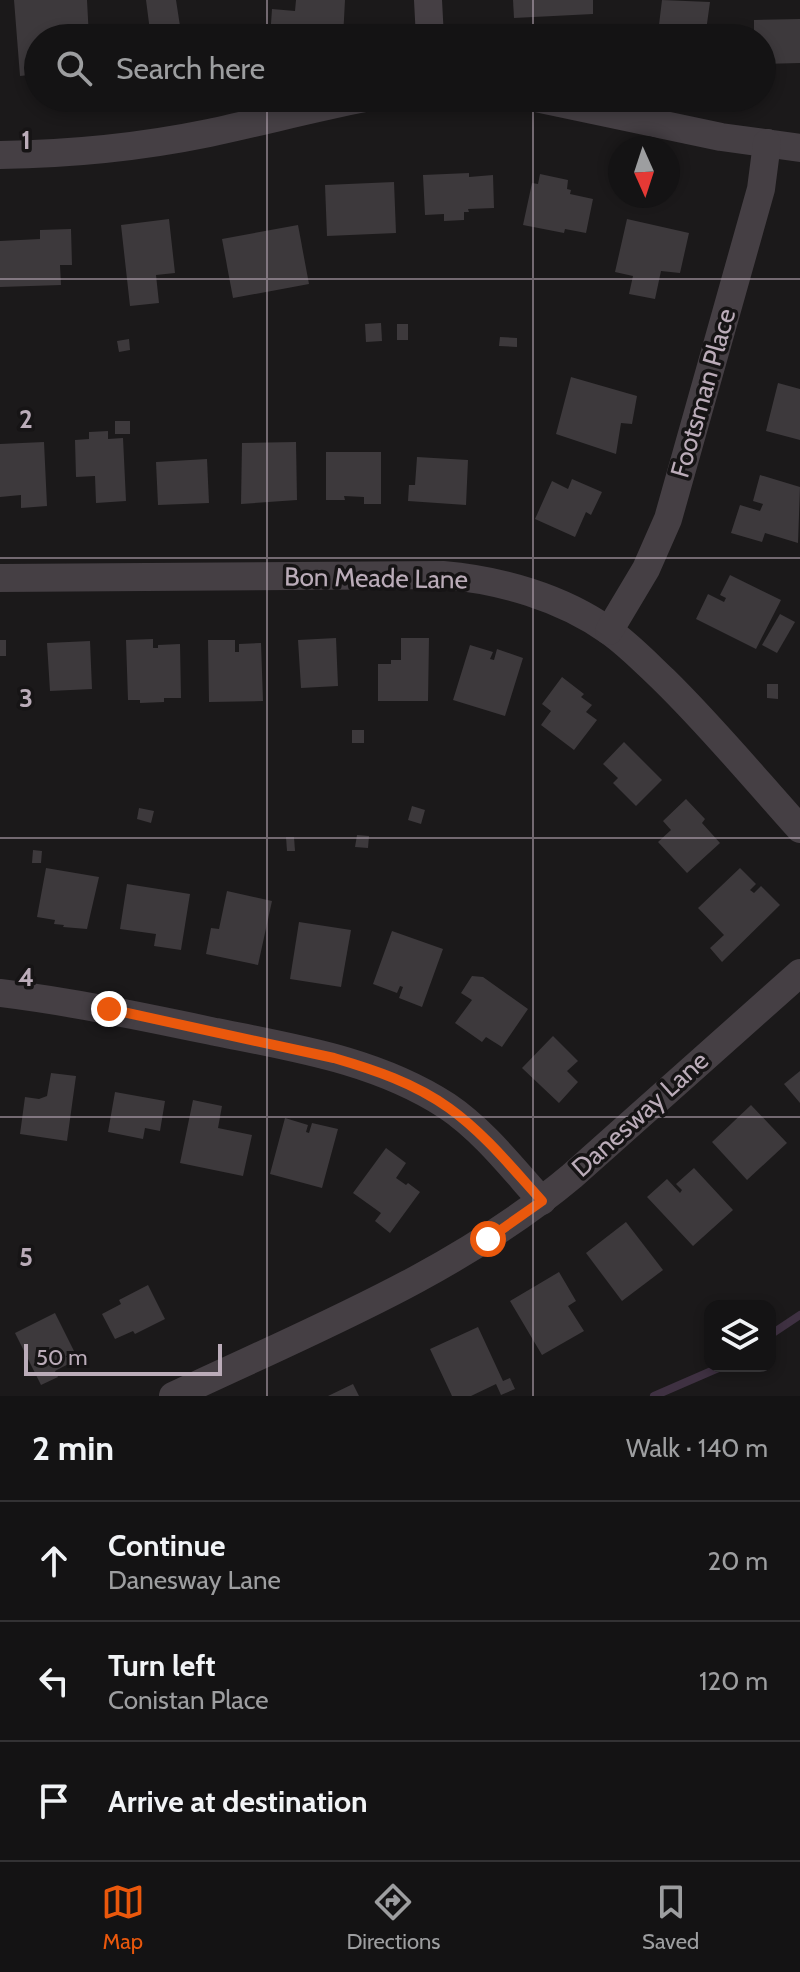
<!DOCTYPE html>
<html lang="en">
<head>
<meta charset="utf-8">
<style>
  :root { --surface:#141314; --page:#1d1c1d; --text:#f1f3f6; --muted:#9d9ea0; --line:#333234; --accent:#ea580c }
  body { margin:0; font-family:Cabin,sans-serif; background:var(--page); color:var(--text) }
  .controls { position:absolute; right:24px; bottom:24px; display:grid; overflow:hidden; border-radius:16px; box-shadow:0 4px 12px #0003 }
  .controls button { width:72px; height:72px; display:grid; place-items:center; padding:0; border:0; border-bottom:2px solid var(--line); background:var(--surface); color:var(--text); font:40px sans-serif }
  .compass { position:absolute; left:608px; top:136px; width:72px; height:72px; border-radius:50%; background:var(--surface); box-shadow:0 4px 12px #0003; rotate:177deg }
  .scale { position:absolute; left:24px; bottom:20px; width:198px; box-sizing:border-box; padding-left:8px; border:4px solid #bbacb9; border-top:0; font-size:22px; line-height:28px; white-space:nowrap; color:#bbacb9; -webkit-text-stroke:6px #161415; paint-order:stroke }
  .stop { position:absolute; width:24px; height:24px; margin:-18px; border:6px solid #ea580c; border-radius:50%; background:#fff }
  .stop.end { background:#ea580c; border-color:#fff; box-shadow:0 2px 8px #0008 }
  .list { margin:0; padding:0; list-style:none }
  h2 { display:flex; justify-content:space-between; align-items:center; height:104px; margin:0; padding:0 32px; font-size:34px }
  h2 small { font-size:26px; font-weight:400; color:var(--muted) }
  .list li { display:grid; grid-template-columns:52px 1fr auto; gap:24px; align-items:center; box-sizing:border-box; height:120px; padding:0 32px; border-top:2px solid var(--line) }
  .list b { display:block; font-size:30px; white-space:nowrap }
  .list p { margin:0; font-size:26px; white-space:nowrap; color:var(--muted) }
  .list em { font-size:26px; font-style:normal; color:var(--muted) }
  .icon { flex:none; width:44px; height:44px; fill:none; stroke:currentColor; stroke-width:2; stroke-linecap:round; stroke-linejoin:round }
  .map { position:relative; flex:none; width:800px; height:1396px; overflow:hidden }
  .search { position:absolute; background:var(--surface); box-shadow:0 4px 12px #0003; left:24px; right:24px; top:24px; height:88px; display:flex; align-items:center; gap:20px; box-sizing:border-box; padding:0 28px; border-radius:44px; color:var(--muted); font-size:30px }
  .sheet { height:464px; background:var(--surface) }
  nav { display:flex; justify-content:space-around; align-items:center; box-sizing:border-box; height:112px; border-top:2px solid var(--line); background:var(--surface); font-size:22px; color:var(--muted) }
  nav a { display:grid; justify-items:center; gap:4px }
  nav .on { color:var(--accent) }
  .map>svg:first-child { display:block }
</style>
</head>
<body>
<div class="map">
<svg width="800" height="1396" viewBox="0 0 800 1396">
  <rect width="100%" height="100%" fill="#1b191a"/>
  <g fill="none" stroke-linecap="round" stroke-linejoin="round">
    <!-- stream -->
    <g stroke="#3f3142" stroke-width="8">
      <polyline points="770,1335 800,1315"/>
      <polyline points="654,1396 723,1366"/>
    </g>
  </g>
  <!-- building -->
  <g fill="#3d393c">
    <polygon points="14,0 87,0 89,38 38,38 38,74 20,76"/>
    <polygon points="146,0 176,0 180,26 194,24 196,38 137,38 136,33 150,31"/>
    <polygon points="296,0 345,0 343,38 270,38 272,9 295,11"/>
    <polygon points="513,0 593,0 593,14 514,18"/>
    <polygon points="662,0 710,2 705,38 676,38 676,35 658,33"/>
    <polygon points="800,19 800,63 762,64 762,38 754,38 754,20"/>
    <polygon points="469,173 469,177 493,175 494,208 468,209 469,212 464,212 464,220 444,221 444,214 425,215 423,175"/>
    <polygon points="540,174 568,180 567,189 571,190 570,194 593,199 586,233 565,229 564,233 523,225 532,183 538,184"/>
    <polygon points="394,182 396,233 327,236 325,185"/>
    <polygon points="169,219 175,273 156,275 159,303 130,306 121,225"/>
    <polygon points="627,219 689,233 680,273 661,271 655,299 629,294 633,276 615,272"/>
    <polygon points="298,225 309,284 233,298 222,239"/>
    <polygon points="71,229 72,265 60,265 61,285 0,287 0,241 40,239 40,230"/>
    <polygon points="381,323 382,341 366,342 365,324"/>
    <rect x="397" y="324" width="11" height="16"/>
    <polygon points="500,337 517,338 517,347 499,346"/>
    <polygon points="129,339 130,350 119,352 117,341"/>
    <polygon points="571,377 637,396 632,424 621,423 616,454 556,434"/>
    <polygon points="778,383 800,389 800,440 766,431"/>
    <rect x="115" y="421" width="15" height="13"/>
    <polygon points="108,431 108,439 123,438 126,501 96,503 95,476 76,477 75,440 89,439 89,432"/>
    <polygon points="44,442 47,506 21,508 21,495 0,497 0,444"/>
    <polygon points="296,442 297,500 241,504 242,443"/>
    <polygon points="326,452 381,452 381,504 364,504 364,497 344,496 345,500 326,500"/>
    <polygon points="417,457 468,460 466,505 408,501 409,485 415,485"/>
    <polygon points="207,459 209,503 158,505 156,462"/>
    <polygon points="760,475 800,487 798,543 765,533 762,542 731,533 740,505 760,511 763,504 753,501"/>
    <polygon points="572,479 602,492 591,515 586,512 575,537 535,519 552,481 568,489"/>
    <polygon points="730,575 781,600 756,649 696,619 708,594 724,602 726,598 720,595"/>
    <polygon points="780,614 795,622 777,653 762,645"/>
    <polygon points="336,638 338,686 301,688 298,640"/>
    <polygon points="401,638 429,638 428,701 378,701 378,664 391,664 391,660 401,660"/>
    <polygon points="153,639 153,648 158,648 158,645 180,644 181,698 164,698 164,702 140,703 140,700 128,700 126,640"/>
    <rect x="0" y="640" width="6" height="16"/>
    <polygon points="208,640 235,640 235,652 239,652 239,644 261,643 263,701 209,702"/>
    <polygon points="90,641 92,689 50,691 47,643"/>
    <polygon points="470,645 493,652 490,659 494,660 497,649 523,658 505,716 453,700"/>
    <polygon points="562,677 584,694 581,697 592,705 586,712 597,720 574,750 541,725 551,711 542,704"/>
    <polygon points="767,684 778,684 778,699 767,698"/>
    <rect x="352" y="730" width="12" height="13"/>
    <polygon points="624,742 662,780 636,806 613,783 618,778 603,764"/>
    <polygon points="686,799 705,819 702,823 720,843 687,873 658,842 671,830 663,821"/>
    <polygon points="412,806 425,810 421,824 408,820"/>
    <polygon points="139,808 154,811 151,823 137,819"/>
    <polygon points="357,835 369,836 368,848 355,847"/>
    <polygon points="286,837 294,837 295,851 287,851"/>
    <polygon points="33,850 42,851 41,863 32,863"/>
    <polygon points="46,868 99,877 87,929 63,927 64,925 54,924 55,920 37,917"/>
    <polygon points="740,868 756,884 750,890 754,893 761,886 780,905 722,962 710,948 724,935 698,908"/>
    <polygon points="127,884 190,894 181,950 154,946 156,934 120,929"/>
    <polygon points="227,891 272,901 258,965 206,954 211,928 219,929"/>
    <polygon points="299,922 351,930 341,987 290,979"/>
    <polygon points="392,931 443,949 422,1007 399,998 403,987 400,986 397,993 373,984"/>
    <polygon points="472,976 483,977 528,1009 502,1047 486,1037 482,1042 455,1023 472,1000 461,993"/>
    <polygon points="553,1036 578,1061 567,1071 578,1082 559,1103 522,1068"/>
    <polygon points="800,1071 800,1103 784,1084"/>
    <polygon points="51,1073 76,1076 67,1141 20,1134 25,1097 39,1099 47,1096"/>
    <polygon points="115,1092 165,1101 160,1131 145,1128 143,1139 108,1132"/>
    <polygon points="193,1100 222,1106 218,1128 252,1135 243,1176 180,1163"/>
    <polygon points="751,1105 787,1143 747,1180 712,1142"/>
    <polygon points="285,1118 308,1125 306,1132 309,1133 312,1123 338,1129 322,1188 270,1174"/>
    <polygon points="386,1148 406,1163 396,1178 406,1185 408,1183 420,1192 390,1233 375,1221 381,1213 353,1193"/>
    <polygon points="694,1168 733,1210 693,1246 647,1197 667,1179 680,1193 682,1190 676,1184"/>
    <polygon points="626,1222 663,1270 622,1301 586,1253"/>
    <polygon points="559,1272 576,1301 568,1306 584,1331 542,1355 510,1301"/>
    <polygon points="148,1285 165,1319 135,1334 133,1331 115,1339 102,1314 121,1304 119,1300"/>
    <polygon points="55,1313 78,1359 55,1371 58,1377 41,1385 15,1333"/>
    <polygon points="478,1327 503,1381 510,1378 515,1389 501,1395 496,1384 471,1396 452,1396 430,1349"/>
    <polygon points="353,1384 359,1396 328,1396"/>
  </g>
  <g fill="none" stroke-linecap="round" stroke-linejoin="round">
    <!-- minor -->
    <g stroke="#453f44" stroke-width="28">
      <polyline points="428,0 430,38"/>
      <polyline points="536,98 721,137 800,148"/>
      <path d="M0 155C69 154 141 147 209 133 261 122 313 108 365 98"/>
      <path d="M0 578 443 575C500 580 561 597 609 631 629 645 647 664 664 680 712 727 755 779 800 829"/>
      <polyline points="609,631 646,569 668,519 761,189 767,143"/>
      <path d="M0 993C73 1002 144 1017 216 1032 296 1048 378 1061 447 1106 484 1131 513 1169 542 1201"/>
      <path d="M173 1396C310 1331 455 1274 572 1176L800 973"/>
    </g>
  </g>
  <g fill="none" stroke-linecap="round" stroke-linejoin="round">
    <!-- route -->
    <path stroke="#ea580c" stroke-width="10" d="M109 1009 334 1058C375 1070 414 1083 449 1108 484 1133 513 1169 542 1201L488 1239"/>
  </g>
  <!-- grid -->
  <path fill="none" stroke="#bbacb9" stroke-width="2" stroke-opacity="0.55" d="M267 0V38M533 0V38M267 98V1396M533 98V1396M0 279H800M0 558H800M0 838H800M0 1117H800"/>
  <g text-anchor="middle" stroke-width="7" stroke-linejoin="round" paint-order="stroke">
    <!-- street labels -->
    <g font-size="26" fill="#bbacb9" stroke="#161415">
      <text transform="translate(703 393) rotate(-74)" y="9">Footsman Place</text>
      <text transform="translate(376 578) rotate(1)" y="9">Bon Meade Lane</text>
      <text transform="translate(640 1114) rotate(-42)" y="9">Danesway Lane</text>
    </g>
  </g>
  <g font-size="26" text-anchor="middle" font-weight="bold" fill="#bbacb9" stroke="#161415" stroke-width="7" stroke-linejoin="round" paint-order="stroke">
    <text x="26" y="149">1</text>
    <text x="26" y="428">2</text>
    <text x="26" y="707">3</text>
    <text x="26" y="986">4</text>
    <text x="26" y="1266">5</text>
  </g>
</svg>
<div class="controls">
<button><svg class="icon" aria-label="layers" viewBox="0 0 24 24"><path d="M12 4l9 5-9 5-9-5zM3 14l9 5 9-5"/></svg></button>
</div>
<svg class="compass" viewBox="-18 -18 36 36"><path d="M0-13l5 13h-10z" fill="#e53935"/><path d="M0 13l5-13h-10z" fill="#9d9ea0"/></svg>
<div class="scale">50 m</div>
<div class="stop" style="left:488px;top:1239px"></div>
<div class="stop end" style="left:109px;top:1009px"></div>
<div class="search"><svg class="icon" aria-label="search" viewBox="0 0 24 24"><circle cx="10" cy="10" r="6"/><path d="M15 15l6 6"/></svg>Search here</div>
</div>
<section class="sheet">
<h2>2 min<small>Walk · 140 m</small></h2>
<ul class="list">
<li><svg class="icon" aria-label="ahead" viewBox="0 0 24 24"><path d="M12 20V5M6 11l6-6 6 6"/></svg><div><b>Continue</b><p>Danesway Lane</p></div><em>20 m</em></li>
<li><svg class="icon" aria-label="left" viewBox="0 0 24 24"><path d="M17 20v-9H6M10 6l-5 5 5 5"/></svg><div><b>Turn left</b><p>Conistan Place</p></div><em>120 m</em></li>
<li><svg class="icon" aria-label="arrive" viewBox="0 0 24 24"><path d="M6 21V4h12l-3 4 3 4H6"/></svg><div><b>Arrive at destination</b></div></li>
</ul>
</section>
<nav>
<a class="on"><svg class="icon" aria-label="map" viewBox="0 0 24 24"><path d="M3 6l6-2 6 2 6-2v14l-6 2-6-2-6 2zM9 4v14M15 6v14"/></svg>Map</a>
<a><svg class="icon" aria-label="directions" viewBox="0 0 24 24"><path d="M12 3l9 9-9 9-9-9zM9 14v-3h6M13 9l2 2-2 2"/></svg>Directions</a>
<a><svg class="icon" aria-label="saved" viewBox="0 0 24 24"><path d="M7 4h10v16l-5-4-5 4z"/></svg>Saved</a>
</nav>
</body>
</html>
